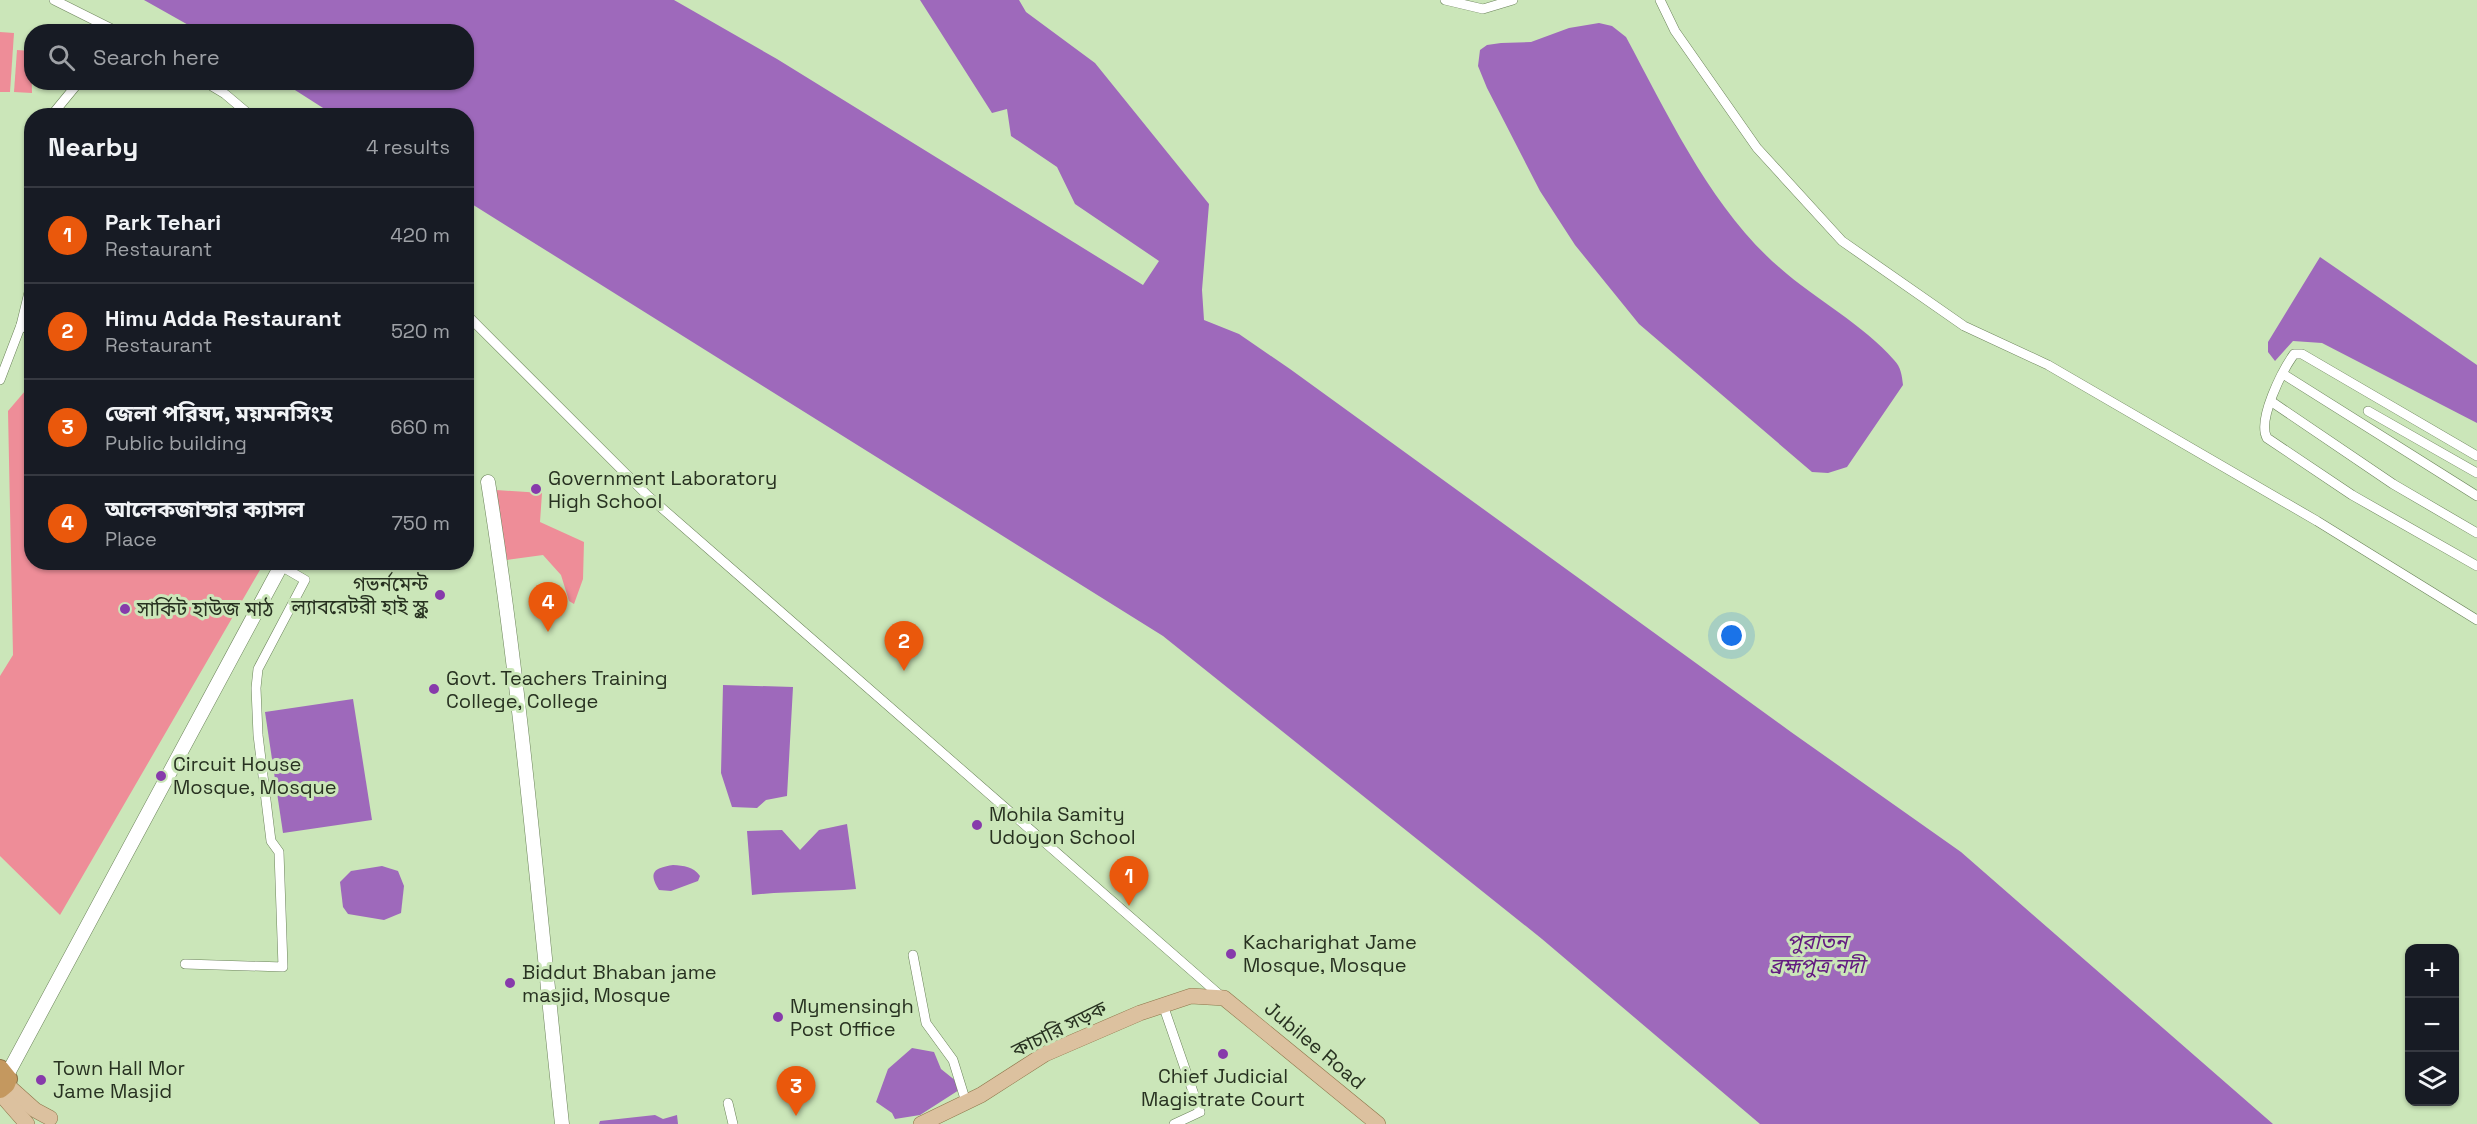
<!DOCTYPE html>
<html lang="en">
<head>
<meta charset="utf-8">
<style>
  :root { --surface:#171b24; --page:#242831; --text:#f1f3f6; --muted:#9ea1a6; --line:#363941; --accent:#ea580c }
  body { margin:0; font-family:"Space Grotesk","Noto Sans Bengali",sans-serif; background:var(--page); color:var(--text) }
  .controls { position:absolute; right:18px; bottom:18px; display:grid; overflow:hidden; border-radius:12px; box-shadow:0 2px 4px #0004 }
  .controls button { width:54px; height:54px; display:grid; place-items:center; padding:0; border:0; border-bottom:2px solid var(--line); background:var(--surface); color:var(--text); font:30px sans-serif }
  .you { position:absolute; left:1732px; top:636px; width:21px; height:21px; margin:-15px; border:4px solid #fff; border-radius:50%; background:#1a73e8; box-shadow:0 0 0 9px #1a73e833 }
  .badge { display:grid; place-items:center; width:39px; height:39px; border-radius:50%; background:var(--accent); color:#fff; font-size:20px; font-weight:700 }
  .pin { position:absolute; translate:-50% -50px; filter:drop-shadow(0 2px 3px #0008) }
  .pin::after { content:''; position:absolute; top:32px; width:21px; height:18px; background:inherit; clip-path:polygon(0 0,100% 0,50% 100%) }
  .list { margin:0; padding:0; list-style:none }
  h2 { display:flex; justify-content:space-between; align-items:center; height:78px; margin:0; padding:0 24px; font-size:26px }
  h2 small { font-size:20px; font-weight:400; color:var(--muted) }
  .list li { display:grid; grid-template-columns:39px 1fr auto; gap:18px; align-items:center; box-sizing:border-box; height:96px; padding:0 24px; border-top:2px solid var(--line) }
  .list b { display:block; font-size:22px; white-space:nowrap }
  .list p { margin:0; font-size:20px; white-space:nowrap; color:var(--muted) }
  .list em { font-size:20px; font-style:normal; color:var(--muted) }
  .icon { flex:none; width:33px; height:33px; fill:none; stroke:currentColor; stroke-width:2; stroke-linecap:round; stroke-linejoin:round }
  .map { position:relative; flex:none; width:2477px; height:1124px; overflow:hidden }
  .search { position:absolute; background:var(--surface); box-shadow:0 2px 4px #0004; left:24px; top:24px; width:450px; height:66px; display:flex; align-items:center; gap:15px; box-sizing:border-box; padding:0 21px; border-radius:24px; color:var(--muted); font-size:22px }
  .panel { position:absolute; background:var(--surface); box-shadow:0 2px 4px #0004; left:24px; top:108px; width:450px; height:462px; border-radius:24px }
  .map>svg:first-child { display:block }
</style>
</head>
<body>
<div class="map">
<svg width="2477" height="1124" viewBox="0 0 2477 1124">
  <rect width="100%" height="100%" fill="#cbe6b9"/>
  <!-- green -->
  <g fill="#ee8d98">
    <polygon points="0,32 14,33 10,92 0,92"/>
    <polygon points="17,50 31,51 32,93 14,92"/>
    <polygon points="31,384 32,562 264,563 60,915 0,856 0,676 13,655 8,411"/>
    <polygon points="496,490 542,493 540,522 584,542 583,579 574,604 569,601 561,575 543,555 507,560"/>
  </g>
  <!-- water -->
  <g fill="#9e69bb">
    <polygon points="144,0 674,0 777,59 1143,285 1159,261 1075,204 1057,167 1011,136 1007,109 992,113 920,0 1019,0 1026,12 1095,63 1209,204 1202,290 1204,320 1239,334 1290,369 1791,732 1961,852 2273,1124 1760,1124 1542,939 1163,636 467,201 466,116 334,115 284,83 466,82 466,32 199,31"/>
    <path d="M1599 23 1612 26 1626 37C1668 115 1712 210 1780 268 1815 299 1864 325 1894 360 1901 367 1902 376 1903 385L1847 467 1828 473 1812 472 1639 324 1575 245 1540 191 1487 88 1478 66 1480 50 1487 45 1501 43 1531 42 1569 28Z"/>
    <polygon points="2320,257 2477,365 2477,423 2322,343 2293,341 2275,361 2268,352 2268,342"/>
    <polygon points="723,685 793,687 787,796 766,800 757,808 732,807 721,773"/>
    <polygon points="353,699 372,820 283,833 265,712"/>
    <path d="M847 824 856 889C820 892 788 891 752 895L747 831 782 830 800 850 819 830Z"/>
    <path d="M673 865C684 866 693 866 700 876L698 881 671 891 659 890C648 872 654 868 673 865Z"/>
    <polygon points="382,866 398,871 404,886 401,913 384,920 348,914 343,907 340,882 351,871"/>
    <polygon points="912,1048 934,1052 941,1069 956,1081 959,1090 920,1115 895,1119 892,1113 876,1102 888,1069"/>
    <polygon points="655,1115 663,1119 677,1115 678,1124 599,1124 600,1121"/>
  </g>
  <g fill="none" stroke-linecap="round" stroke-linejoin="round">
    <!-- street casing -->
    <g stroke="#6b835a" stroke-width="10">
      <g id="street">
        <polyline points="54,0 118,32"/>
        <polyline points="1445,0 1483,9 1513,0"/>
        <polyline points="1660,0 1675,31 1757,148 1842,241 1964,326 2048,365 2317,521 2477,620"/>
        <polyline points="205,82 225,94 251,116"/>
        <polyline points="51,116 79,82"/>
        <polyline points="466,314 648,496 1222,997"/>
        <polyline points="21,325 32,332"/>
        <polyline points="2283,374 2477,496"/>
        <polyline points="0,380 21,325 32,280"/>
        <polyline points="2272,402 2393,484 2477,533"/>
        <polyline points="2368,411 2477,473"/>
        <path d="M2477 456 2302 354H2294C2282 371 2257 420 2267 438L2352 495 2477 566"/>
        <polyline points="913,955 926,1023 953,1060 966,1102"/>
        <polyline points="185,964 283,967 279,852 271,841 258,735 256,688 258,669 305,580 281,566"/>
        <polyline points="1163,1005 1200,1112 1174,1124"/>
        <polyline points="728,1103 733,1124"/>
      </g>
    </g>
    <!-- secondary casing -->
    <g stroke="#6b835a" stroke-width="15">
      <g id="secondary">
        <path d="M488 482C522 695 539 910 562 1124"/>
        <polyline points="7,1075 283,562"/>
      </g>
    </g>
    <!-- primary casing -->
    <g stroke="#8d7449" stroke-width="16">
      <g id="primary">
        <polyline points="6,1084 35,1110 50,1118"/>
        <polyline points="0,1093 27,1124"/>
        <polyline points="921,1124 981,1095 1045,1054 1140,1013 1191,996 1224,998 1378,1124"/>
      </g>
    </g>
    <!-- highway casing -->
    <g stroke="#8d7449" stroke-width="20">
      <polyline id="highway" points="0,1069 8,1079 6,1084 0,1089"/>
    </g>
    <!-- street -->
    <use href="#street" stroke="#fff" stroke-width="9"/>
    <!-- secondary -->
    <use href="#secondary" stroke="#fff" stroke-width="14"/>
    <!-- primary -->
    <use href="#primary" stroke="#dcc19f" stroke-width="15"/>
    <!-- highway -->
    <use href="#highway" stroke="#c4985f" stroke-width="18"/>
  </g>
  <!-- markers -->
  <g fill="#873aab" stroke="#cbe6b9" stroke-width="2">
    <circle cx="536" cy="489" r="6"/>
    <circle cx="440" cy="595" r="6"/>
    <circle cx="125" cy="609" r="6"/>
    <circle cx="434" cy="689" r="6"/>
    <circle cx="161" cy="776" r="6"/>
    <circle cx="977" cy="825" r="6"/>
    <circle cx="1231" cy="954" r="6"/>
    <circle cx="510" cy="983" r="6"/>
    <circle cx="778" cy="1017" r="6"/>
    <circle cx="1223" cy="1054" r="6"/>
    <circle cx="41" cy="1080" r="6"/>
  </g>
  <g text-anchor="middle" stroke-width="6" stroke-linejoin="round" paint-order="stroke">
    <!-- poi labels -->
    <g font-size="20" fill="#283221" stroke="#cbe6b9" text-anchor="start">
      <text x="548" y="485">Government Laboratory<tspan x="548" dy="23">High School</tspan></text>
      <text x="428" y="591" text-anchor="end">গভর্নমেন্ট<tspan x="428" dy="23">ল্যাবরেটরী হাই স্কুল</tspan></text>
      <text x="137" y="616">সার্কিট হাউজ মাঠ</text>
      <text x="446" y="685">Govt. Teachers Training<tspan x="446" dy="23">College, College</tspan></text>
      <text x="173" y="771">Circuit House<tspan x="173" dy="23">Mosque, Mosque</tspan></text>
      <text x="989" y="821">Mohila Samity<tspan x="989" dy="23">Udoyon School</tspan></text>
      <text x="1243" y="949">Kacharighat Jame<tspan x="1243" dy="23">Mosque, Mosque</tspan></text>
      <text x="522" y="979">Biddut Bhaban jame<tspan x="522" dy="23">masjid, Mosque</tspan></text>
      <text x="790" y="1013">Mymensingh<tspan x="790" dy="23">Post Office</tspan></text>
      <text x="53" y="1075">Town Hall Mor<tspan x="53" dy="23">Jame Masjid</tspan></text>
      <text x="1223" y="1083" text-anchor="middle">Chief Judicial<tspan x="1223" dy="23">Magistrate Court</tspan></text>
    </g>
    <!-- street labels -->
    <g font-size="20" fill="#283221" stroke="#cbe6b9">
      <text transform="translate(1059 1029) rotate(-26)" y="7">কাচারি সড়ক</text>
      <text transform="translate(1315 1045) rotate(40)" y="7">Jubilee Road</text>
    </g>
    <!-- water labels -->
    <g font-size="21" font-style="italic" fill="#631c81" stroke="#cbe6b9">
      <text x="1817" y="949">পুরাতন<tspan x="1817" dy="24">ব্রহ্মপুত্র নদী</tspan></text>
    </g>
  </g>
</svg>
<div class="controls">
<button>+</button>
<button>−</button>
<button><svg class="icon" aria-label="layers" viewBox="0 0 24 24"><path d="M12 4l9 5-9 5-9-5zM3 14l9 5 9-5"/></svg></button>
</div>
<div class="you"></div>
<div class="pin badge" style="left:1129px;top:906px">1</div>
<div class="pin badge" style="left:904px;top:671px">2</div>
<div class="pin badge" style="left:796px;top:1116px">3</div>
<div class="pin badge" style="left:548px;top:632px">4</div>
<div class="search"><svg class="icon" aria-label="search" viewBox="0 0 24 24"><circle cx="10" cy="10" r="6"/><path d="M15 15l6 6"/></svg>Search here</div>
<section class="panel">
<h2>Nearby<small>4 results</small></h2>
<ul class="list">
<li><span class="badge">1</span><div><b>Park Tehari</b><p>Restaurant</p></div><em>420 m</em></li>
<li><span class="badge">2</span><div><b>Himu Adda Restaurant</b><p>Restaurant</p></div><em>520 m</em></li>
<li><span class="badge">3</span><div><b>জেলা পরিষদ, ময়মনসিংহ</b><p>Public building</p></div><em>660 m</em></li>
<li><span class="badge">4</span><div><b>আলেকজান্ডার ক্যাসল</b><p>Place</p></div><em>750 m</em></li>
</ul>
</section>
</div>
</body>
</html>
